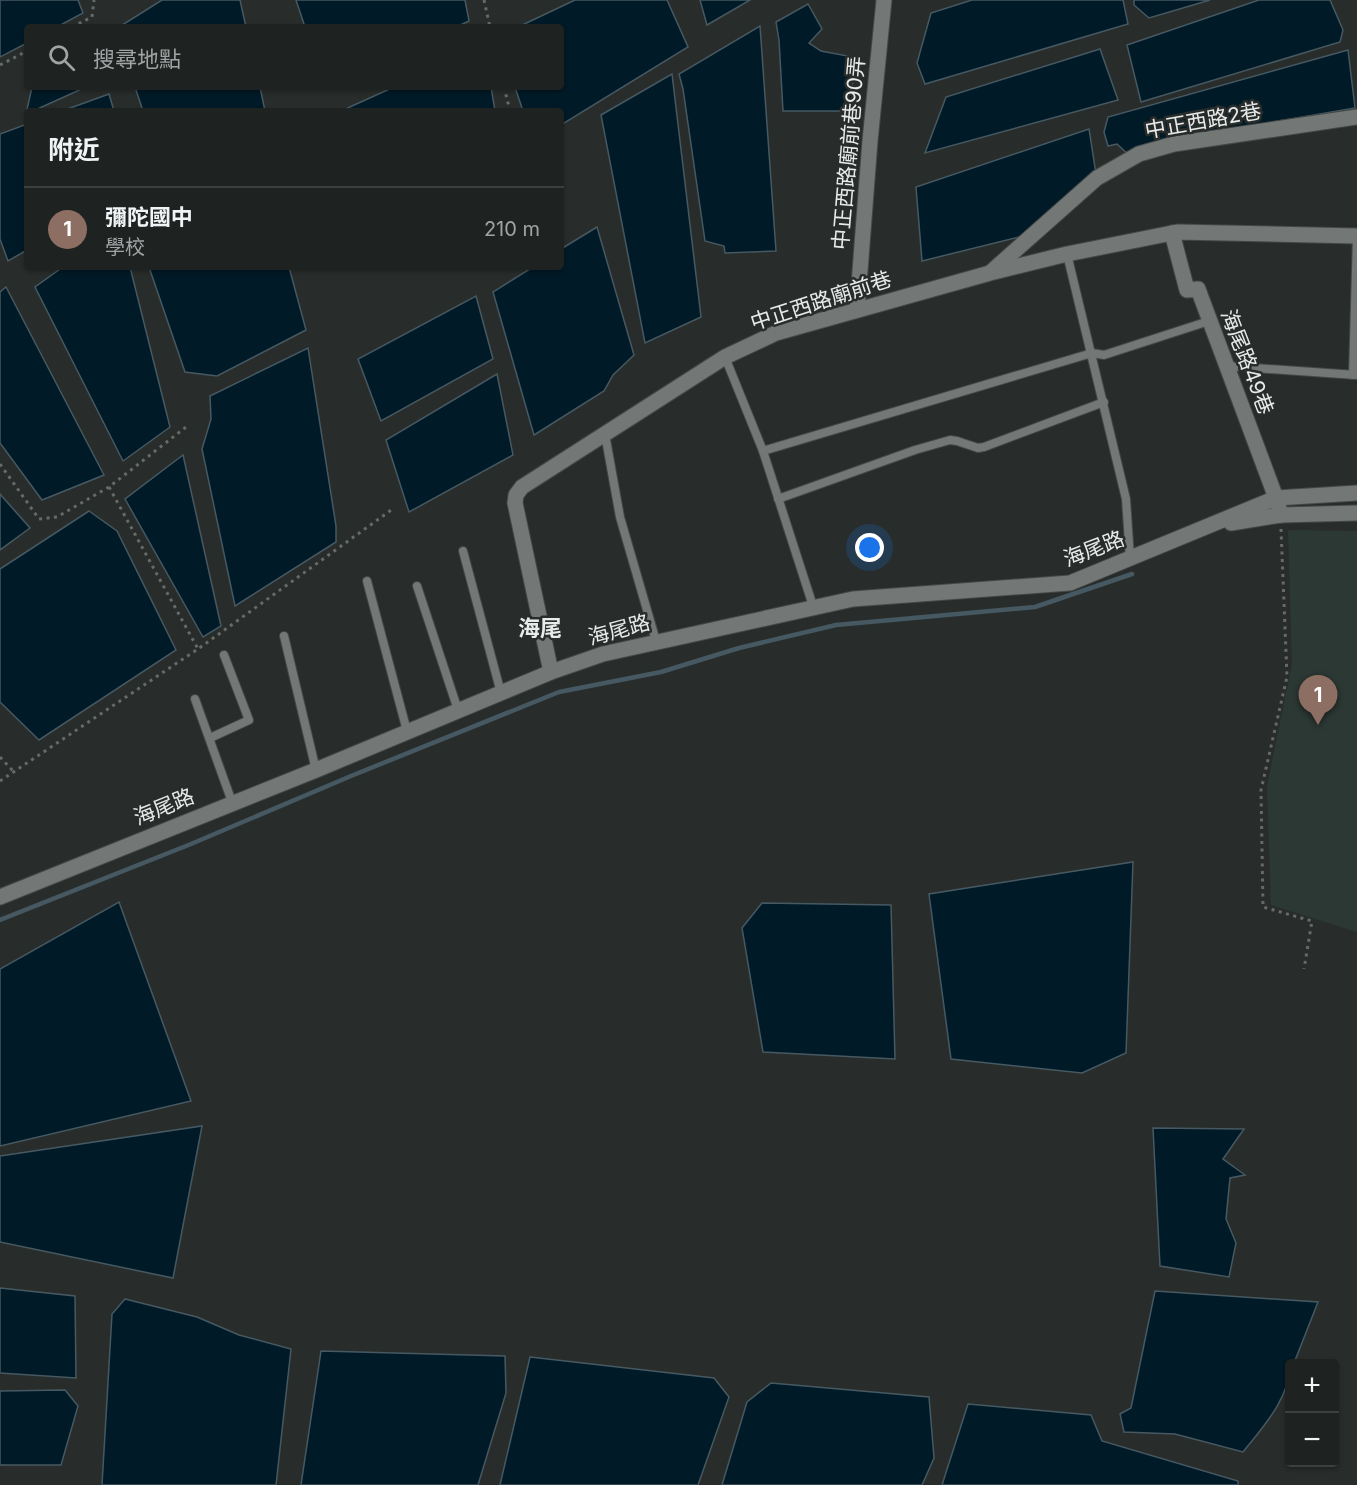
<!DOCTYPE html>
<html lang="zh-TW">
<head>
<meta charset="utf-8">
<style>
  :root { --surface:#1e2220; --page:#262a29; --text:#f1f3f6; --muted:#a1a4a5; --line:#3c3f3e; --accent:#d93025 }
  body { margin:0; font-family:Inter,"Noto Sans TC",sans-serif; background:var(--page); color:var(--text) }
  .controls { position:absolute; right:18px; bottom:18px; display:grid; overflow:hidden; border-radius:6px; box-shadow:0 2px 4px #0004 }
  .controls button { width:54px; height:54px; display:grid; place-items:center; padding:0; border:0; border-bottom:2px solid var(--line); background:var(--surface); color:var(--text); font:30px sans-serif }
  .you { position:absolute; left:870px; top:548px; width:21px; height:21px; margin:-15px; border:4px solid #fff; border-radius:50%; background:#1a73e8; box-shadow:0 0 0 9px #1a73e833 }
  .badge { display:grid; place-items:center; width:39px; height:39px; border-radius:50%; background:var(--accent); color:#fff; font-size:20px; font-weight:700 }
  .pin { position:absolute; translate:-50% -50px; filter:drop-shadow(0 2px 3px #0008) }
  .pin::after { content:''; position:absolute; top:32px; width:21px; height:18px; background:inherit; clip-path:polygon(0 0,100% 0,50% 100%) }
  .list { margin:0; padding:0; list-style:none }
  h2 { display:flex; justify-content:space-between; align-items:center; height:78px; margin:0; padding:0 24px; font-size:26px }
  h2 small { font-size:20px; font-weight:400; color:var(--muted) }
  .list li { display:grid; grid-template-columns:39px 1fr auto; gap:18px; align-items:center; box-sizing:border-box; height:84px; padding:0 24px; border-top:2px solid var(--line) }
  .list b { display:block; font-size:22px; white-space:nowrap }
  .list p { margin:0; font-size:20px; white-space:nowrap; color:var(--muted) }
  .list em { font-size:20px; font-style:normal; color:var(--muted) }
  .icon { flex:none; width:33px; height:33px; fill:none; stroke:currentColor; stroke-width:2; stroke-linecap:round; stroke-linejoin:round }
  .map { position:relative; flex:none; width:1357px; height:1485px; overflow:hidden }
  .search { position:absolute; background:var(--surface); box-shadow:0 2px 4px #0004; left:24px; top:24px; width:540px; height:66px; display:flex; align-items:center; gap:15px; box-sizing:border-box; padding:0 21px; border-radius:6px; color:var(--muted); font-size:22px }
  .panel { position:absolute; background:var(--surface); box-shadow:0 2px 4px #0004; left:24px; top:108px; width:540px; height:162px; border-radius:6px }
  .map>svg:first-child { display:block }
</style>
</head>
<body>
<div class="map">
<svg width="1357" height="1485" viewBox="0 0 1357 1485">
  <rect width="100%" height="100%" fill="#282d2b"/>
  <!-- built -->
  <polygon fill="#2c3834" points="1288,530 1357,531 1357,932 1271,905 1267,786 1292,664"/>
  <!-- water -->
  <g fill="#001a27" stroke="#465962" stroke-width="1.5">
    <polygon points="0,0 78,0 83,13 57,27 27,27 27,43 0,57"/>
    <polygon points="162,0 240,0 246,27 119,27"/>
    <polygon points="296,0 465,0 469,21 456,27 305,27"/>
    <polygon points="575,0 667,0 688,47 561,125 561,111 523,111 515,87 561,87 561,27 518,27"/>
    <polygon points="700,0 750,0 707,25"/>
    <polygon points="972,0 1123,0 1128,24 925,84 917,63 931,13"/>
    <polygon points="1134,0 1210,0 1149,18 1134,5"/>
    <polygon points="1259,0 1330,0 1343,30 1340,42 1141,102 1127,45"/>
    <polygon points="808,4 822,29 809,43 821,51 853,57 852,111 783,111 779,40 776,22"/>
    <polygon points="760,26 776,251 725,253 724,246 705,241 683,89 679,74"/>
    <polygon points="1100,49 1118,100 925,153 946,97"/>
    <polygon points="1348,50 1355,108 1192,136 1130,156 1117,144 1108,146 1104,132 1108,117"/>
    <polygon points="672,74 701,317 645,343 601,115"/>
    <polygon points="32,87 86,87 33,111 27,111 26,114"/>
    <polygon points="135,87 260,87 265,111 143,111"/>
    <polygon points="394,87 491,87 495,111 341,111"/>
    <polygon points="109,94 114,111 62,111"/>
    <polygon points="27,124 27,250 8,261 0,239 0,134"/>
    <polygon points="1089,129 1096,174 1035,233 922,261 916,187"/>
    <polygon points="597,227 634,355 613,375 604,391 534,435 493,292 533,267 561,267 561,249"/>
    <polygon points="63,267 130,267 170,427 123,461 35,287"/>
    <polygon points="149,267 289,267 306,330 217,376 185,372"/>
    <polygon points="6,287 104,475 42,500 0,443 0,292"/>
    <polygon points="476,296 493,359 381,421 358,359"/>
    <polygon points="308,348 336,526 336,542 235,606 202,449 211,419 210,396"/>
    <polygon points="497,374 513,455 409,512 386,440"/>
    <polygon points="183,455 221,626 203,637 125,499"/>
    <polygon points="0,494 30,528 0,550"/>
    <polygon points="89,511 117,531 176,650 39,740 0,702 0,569"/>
    <polygon points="1133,862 1126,1053 1082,1073 951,1059 929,894"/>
    <polygon points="119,902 191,1101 0,1146 0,969"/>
    <polygon points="762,903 891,905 895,1059 763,1052 742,928"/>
    <polygon points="202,1126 173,1278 0,1242 0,1156"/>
    <polygon points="1153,1128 1244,1129 1223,1159 1245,1175 1230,1178 1226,1219 1236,1243 1229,1277 1160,1266"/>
    <polygon points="0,1288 75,1296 76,1378 0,1373"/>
    <path d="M1155 1291 1318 1302 1294 1363 1290 1364C1290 1398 1263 1427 1243 1452L1175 1434 1124 1432 1120 1414 1131 1408Z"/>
    <polygon points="125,1299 197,1317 239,1335 291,1349 276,1485 102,1485 112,1314"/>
    <polygon points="321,1351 505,1356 506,1393 478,1485 301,1485"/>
    <polygon points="530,1357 714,1378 729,1397 698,1485 500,1485"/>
    <polygon points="771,1383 929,1397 934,1458 922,1485 722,1485 747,1402"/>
    <polygon points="65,1390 78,1406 61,1465 0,1465 0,1391"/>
    <polygon points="968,1404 1091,1415 1102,1441 1238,1481 1238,1485 942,1485"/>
  </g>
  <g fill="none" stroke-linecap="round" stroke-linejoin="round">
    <!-- stream -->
    <polyline stroke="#465962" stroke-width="4.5" points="0,920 191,844 351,776 559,692 661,672 739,648 836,625 1035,607 1132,574"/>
    <!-- service casing -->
    <g stroke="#454847" stroke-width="10">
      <g id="service">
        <polyline points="1067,254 1126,499 1130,558"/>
        <polyline points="725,357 763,451 813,606"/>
        <polyline points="1227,366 1356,375"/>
        <polyline points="1353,375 1357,236"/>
        <polyline points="605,434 620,517 656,641"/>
        <polyline points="763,451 1092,353 1104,355 1209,321"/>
        <polyline points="778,499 915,450 950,440 957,441 978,448 984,447 1104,402"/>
        <polyline points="463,551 501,693"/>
        <polyline points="367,581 407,731"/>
        <polyline points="417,586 458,710"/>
        <polyline points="284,636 316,770"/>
        <polyline points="195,699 232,802"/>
        <polyline points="210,738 249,720 224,655"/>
      </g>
    </g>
    <!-- minor casing -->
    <g stroke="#454847" stroke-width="17">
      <g id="minor">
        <polyline points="1172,233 1187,290 1198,289 1276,498 1281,515"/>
        <polyline points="992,271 1097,178 1139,154 1174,144 1357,117"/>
        <polyline points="857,310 870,141 884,0"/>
        <polyline points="551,672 515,503 516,495 522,487 725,357 776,333 990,273 1067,254 1177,232 1357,236"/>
      </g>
    </g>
    <!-- tertiary casing -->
    <g stroke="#454847" stroke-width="17">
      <g id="tertiary">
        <polyline points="1231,523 1281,515 1357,513"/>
        <polyline points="0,897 316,770 551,672 603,654 853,599 1070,583 1276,498 1357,493"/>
      </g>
    </g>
    <!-- path -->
    <g stroke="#666a68" stroke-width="3" stroke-dasharray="3 4.5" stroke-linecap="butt">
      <polyline points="484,0 490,27"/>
      <polyline points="72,27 92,17 94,0"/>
      <polyline points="0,65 27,51"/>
      <polyline points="504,87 510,111"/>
      <polyline points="0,464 39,519 57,517 109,487 186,427"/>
      <polyline points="109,487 198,649"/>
      <polyline points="1281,529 1287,677 1261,790 1263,907 1312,921 1304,969"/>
      <polyline points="0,757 14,772"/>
      <polyline points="0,781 198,649 394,508"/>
    </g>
    <!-- service -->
    <use href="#service" stroke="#737876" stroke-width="8"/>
    <!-- minor -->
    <use href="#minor" stroke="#737876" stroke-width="15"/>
    <!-- tertiary -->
    <use href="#tertiary" stroke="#737876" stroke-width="15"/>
  </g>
  <g text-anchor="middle" stroke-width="5" stroke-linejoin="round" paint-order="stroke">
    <!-- street labels -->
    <g font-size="21" fill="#e8ebea" stroke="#282d2b">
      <text transform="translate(1203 121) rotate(-10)" y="7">中正西路2巷</text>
      <text transform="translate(849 153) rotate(-85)" y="7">中正西路廟前巷90弄</text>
      <text transform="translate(821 301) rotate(-18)" y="7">中正西路廟前巷</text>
      <text transform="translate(1247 362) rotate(69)" y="7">海尾路49巷</text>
      <text transform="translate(1094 549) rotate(-21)" y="7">海尾路</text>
      <text transform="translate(619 630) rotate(-15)" y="7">海尾路</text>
      <text transform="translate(164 807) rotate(-22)" y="7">海尾路</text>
    </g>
    <!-- neighbourhood labels -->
    <g font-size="22" font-weight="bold" fill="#e8ebea" stroke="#282d2b">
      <text x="540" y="636">海尾</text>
    </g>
  </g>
</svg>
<div class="controls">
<button>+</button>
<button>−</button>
</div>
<div class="you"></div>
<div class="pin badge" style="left:1318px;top:725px;background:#8d6e63">1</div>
<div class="search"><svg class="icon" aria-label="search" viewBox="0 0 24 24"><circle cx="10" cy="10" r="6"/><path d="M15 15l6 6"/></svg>搜尋地點</div>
<section class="panel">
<h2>附近<small></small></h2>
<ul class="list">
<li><span class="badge" style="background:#8d6e63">1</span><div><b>彌陀國中</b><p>學校</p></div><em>210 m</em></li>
</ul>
</section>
</div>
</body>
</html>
